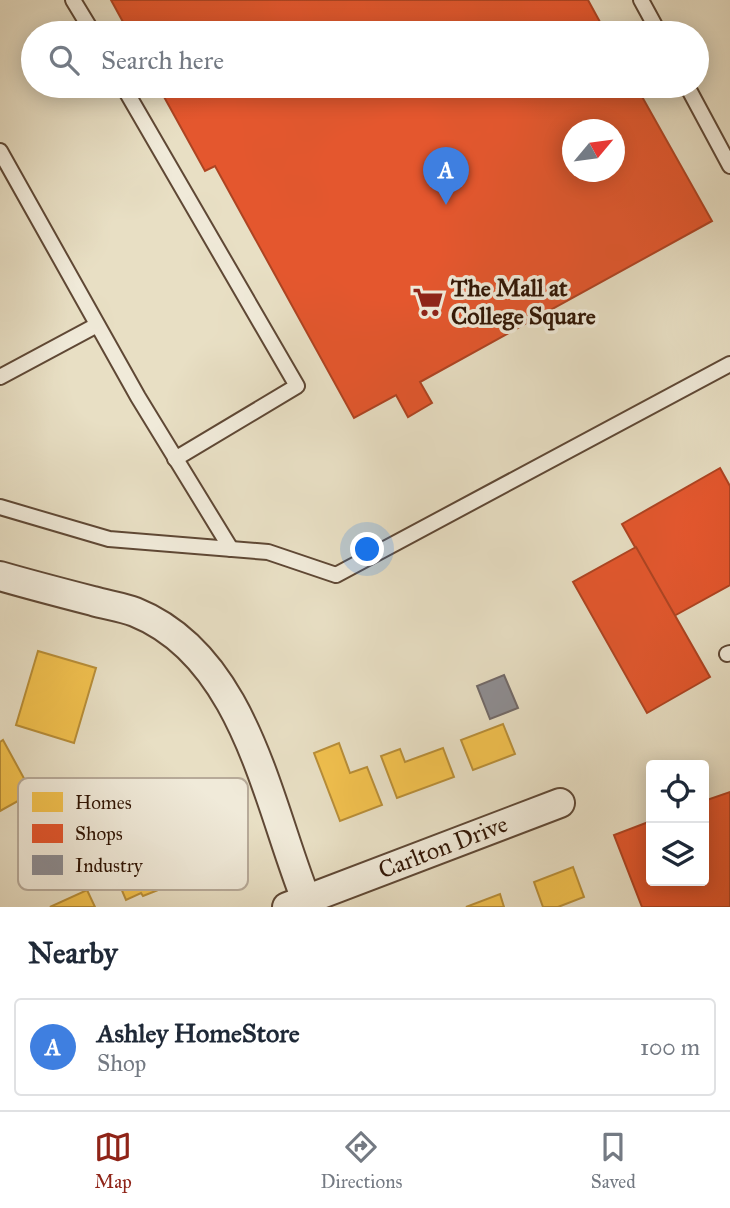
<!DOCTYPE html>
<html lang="en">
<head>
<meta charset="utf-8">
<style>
  :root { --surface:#fff; --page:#f6f6f7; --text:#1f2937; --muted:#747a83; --line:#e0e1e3; --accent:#8f2418 }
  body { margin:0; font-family:"IM FELL Great Primer",serif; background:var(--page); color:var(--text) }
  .controls { position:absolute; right:21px; bottom:21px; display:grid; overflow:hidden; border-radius:7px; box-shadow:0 4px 18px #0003 }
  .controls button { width:63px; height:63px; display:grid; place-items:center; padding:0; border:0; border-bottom:2px solid var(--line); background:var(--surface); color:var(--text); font:35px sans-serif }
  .compass { position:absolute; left:562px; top:119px; width:63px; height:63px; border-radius:50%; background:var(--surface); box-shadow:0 4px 18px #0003; rotate:61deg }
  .you { position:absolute; left:368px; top:550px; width:24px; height:24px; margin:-18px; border:5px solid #fff; border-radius:50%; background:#1a73e8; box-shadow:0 0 0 10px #1a73e833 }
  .badge { display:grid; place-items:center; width:46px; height:46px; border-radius:50%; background:var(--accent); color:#fff; font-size:23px; font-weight:700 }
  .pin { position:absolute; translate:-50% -58px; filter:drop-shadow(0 2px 4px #0008) }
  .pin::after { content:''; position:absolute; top:37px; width:24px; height:21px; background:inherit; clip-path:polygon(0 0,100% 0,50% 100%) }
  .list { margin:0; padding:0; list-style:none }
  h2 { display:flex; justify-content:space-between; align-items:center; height:91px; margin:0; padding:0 28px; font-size:30px }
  h2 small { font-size:23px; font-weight:400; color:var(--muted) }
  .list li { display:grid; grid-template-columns:46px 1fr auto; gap:21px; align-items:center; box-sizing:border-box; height:98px; margin:0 14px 14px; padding:0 14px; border:2px solid var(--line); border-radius:7px }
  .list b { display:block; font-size:26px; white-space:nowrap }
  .list p { margin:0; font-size:23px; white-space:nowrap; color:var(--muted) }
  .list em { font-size:23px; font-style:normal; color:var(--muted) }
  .icon { flex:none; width:38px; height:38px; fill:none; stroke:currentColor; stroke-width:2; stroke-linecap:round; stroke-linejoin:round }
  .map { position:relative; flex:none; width:730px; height:907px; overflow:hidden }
  .search { position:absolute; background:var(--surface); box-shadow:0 4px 18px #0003; left:21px; right:21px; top:21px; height:77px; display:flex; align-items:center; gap:18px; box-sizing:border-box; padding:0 24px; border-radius:38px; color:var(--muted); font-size:26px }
  .sheet { height:203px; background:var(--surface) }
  nav { display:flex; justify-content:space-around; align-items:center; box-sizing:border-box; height:98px; border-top:2px solid var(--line); background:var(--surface); font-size:19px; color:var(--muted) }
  nav a { display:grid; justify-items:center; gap:4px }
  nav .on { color:var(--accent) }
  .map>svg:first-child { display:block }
</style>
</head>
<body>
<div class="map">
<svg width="730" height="907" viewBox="0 0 730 907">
  <rect width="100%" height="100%" fill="#e8dfc4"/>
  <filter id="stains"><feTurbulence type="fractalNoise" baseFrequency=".00286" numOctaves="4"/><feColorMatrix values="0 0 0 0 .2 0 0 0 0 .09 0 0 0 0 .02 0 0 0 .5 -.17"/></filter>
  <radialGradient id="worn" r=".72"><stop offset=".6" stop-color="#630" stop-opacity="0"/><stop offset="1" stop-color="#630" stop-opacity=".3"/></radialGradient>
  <!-- homes -->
  <g fill="#f2c14e" stroke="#b88e38" stroke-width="2">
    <polygon points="38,651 96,668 74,743 16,725"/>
    <polygon points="503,724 515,754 473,770 461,740"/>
    <polygon points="3,740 32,793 0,811 0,742"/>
    <polygon points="339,743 350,773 367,767 382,805 340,821 314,753"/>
    <polygon points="443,748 454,777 397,798 381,756 400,749 405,762"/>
    <polygon points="130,819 147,856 157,852 171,885 143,896 141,893 126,900 109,860 118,856 106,829"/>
    <polygon points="573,867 584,897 558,907 543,907 534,882"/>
    <polygon points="87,890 95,907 50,907"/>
    <polygon points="500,894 504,907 466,907"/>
  </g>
  <!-- shops -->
  <g fill="#e4572e" stroke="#ae4422" stroke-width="2" fill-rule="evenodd">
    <polygon points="111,0 588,0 606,33 129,33"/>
    <path d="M158 86H636L712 221 420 382 432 403 408 417 396 395 354 418 215 166 205 171ZM572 130H614V172H572Z"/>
    <polygon points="720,468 730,486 730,585 674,616 622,524"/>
    <polygon points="636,547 710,677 647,713 573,582"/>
    <polygon points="730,792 730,907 642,907 614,835 651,821 651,881 704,881 704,801"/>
  </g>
  <!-- industry -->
  <polygon fill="#8d8d92" stroke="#716968" stroke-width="2" points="504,675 518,708 490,719 477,686"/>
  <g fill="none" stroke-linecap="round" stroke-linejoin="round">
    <!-- service casing -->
    <g stroke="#5f4835" stroke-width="18">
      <g id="service">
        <polyline points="73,0 93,33"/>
        <polyline points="641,0 659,33"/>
        <polyline points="123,86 297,386 175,459"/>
        <polyline points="687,86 730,166"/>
        <polyline points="0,151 138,397 231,549"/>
        <polyline points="0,377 97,325"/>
        <polyline points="0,507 109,539 268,552 336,575 730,364"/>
        <polyline points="727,654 730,653"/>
      </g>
    </g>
    <!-- minor casing -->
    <g stroke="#5f4835" stroke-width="32">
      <g id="minor">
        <path d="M0 576C31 585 62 593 93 601 107 605 122 607 135 612 247 657 268 808 309 907"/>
        <polyline points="287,907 560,803"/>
      </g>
    </g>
    <!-- service -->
    <use href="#service" stroke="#f0ead9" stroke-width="14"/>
    <!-- minor -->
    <use href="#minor" stroke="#f0ead9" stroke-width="28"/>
  </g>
  <!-- icons -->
  <defs>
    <g id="supermarket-bare" transform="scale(2.415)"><path d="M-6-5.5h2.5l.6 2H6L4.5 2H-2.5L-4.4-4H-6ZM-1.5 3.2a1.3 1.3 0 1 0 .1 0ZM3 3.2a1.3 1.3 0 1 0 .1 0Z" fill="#8f2418" stroke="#f0ead9" stroke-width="2.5" paint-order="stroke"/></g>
  </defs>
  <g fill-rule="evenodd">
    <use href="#supermarket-bare" x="428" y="302"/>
  </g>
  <g text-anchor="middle" stroke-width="7" stroke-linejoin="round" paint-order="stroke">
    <!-- poi labels -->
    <g font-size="24" font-weight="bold" fill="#311605" stroke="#f0ead9" text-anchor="start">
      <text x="451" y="296">The Mall at<tspan x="451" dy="28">College Square</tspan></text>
    </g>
    <!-- street labels -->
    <g font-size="24" fill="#311605" stroke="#f0ead9">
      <text transform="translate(443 847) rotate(-21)" y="8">Carlton Drive</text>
    </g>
  </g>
  <!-- legend -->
  <rect x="18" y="778" width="230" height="112" rx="10" fill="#f0ead9" stroke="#b7aa99" stroke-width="2"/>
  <rect x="32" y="792" width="31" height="20" fill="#f2c14e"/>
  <rect x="32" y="824" width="31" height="19" fill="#e4572e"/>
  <rect x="32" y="855" width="31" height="20" fill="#8d8d92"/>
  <g font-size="19" fill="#311605">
    <text x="75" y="809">Homes</text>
    <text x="75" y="840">Shops</text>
    <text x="75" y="872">Industry</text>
  </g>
  <rect width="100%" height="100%" filter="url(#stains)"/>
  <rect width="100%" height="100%" fill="url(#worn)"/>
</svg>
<div class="controls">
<button><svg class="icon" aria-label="locate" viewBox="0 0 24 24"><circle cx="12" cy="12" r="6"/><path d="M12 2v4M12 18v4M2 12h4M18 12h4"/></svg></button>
<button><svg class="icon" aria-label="layers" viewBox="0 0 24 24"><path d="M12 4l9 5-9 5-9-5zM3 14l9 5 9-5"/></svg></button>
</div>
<svg class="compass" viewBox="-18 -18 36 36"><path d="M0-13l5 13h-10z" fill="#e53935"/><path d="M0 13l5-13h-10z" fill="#747a83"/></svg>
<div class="you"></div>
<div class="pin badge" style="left:446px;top:205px;background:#3f7fe0">A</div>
<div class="search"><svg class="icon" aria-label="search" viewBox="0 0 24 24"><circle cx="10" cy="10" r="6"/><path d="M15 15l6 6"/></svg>Search here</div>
</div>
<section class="sheet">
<h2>Nearby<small></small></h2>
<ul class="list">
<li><span class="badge" style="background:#3f7fe0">A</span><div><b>Ashley HomeStore</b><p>Shop</p></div><em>100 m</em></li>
</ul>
</section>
<nav>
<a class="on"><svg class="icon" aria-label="map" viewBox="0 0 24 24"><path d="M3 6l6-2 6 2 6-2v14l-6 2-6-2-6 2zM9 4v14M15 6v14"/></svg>Map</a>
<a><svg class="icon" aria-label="directions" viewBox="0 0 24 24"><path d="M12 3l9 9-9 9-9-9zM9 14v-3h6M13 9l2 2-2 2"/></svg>Directions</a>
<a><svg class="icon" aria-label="saved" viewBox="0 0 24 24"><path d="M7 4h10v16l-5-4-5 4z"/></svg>Saved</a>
</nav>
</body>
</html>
